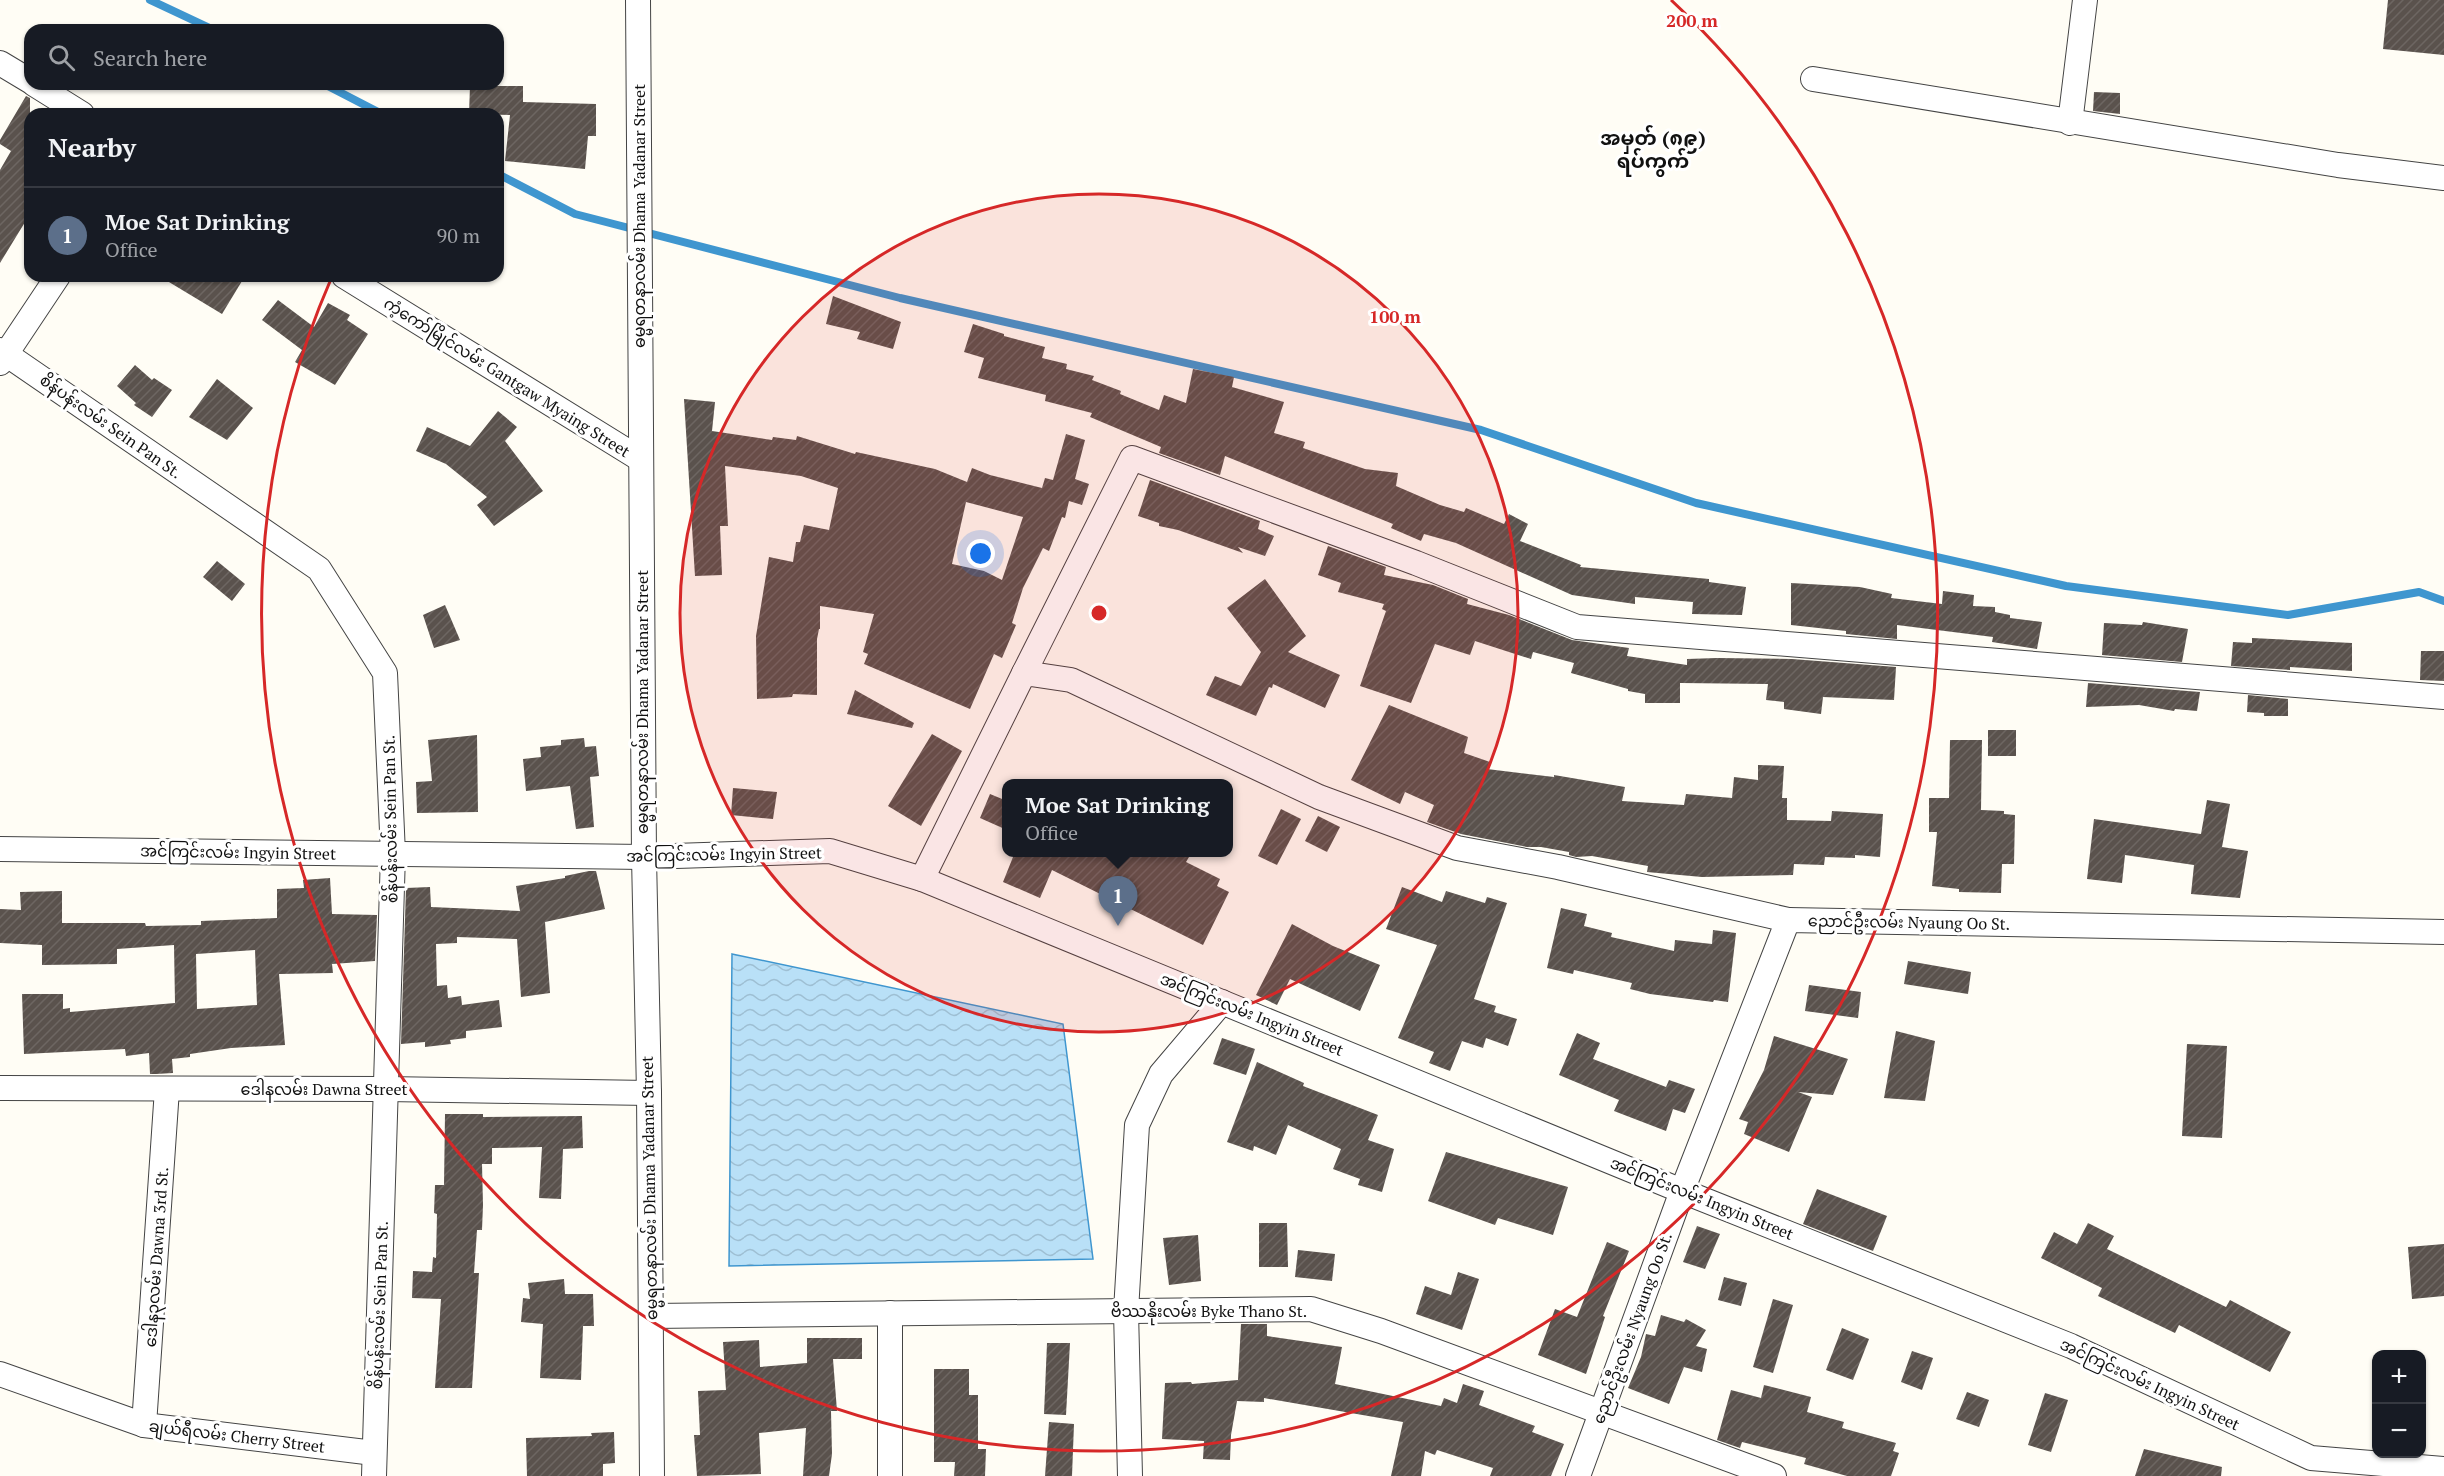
<!DOCTYPE html>
<html lang="en">
<head>
<meta charset="utf-8">
<style>
  :root { --surface:#171b24; --page:#20242c; --text:#f1f3f6; --muted:#9ea1a6; --line:#363941; --accent:#c4262e }
  body { margin:0; font-family:"PT Serif","Noto Sans Myanmar",serif; background:var(--page); color:var(--text) }
  .controls { position:absolute; right:18px; bottom:18px; display:grid; overflow:hidden; border-radius:12px; box-shadow:0 2px 4px #0004 }
  .controls button { width:54px; height:54px; display:grid; place-items:center; padding:0; border:0; border-bottom:2px solid var(--line); background:var(--surface); color:var(--text); font:30px sans-serif }
  .you { position:absolute; left:981px; top:554px; width:21px; height:21px; margin:-15px; border:4px solid #fff; border-radius:50%; background:#1a73e8; box-shadow:0 0 0 9px #1a73e833 }
  .badge { display:grid; place-items:center; width:39px; height:39px; border-radius:50%; background:var(--accent); color:#fff; font-size:20px; font-weight:700 }
  .pin { position:absolute; translate:-50% -50px; filter:drop-shadow(0 2px 3px #0008) }
  .pin::after { content:''; position:absolute; top:32px; width:21px; height:18px; background:inherit; clip-path:polygon(0 0,100% 0,50% 100%) }
  .popup { position:absolute; left:1002px; top:779px; width:231px; height:78px; box-sizing:border-box; display:grid; place-content:center; border-radius:12px; background:var(--surface); filter:drop-shadow(0 2px 4px #0005); font-size:20px; white-space:nowrap; color:var(--muted) }
  .popup b { font-size:22px; color:var(--text) }
  .popup::after { content:''; position:absolute; left:50%; top:100%; margin-left:-12px; border:12px solid transparent; border-top-color:var(--surface) }
  .list { margin:0; padding:0; list-style:none }
  h2 { display:flex; justify-content:space-between; align-items:center; height:78px; margin:0; padding:0 24px; font-size:26px }
  h2 small { font-size:20px; font-weight:400; color:var(--muted) }
  .list li { display:grid; grid-template-columns:39px 1fr auto; gap:18px; align-items:center; box-sizing:border-box; height:96px; padding:0 24px; border-top:2px solid var(--line) }
  .list b { display:block; font-size:22px; white-space:nowrap }
  .list p { margin:0; font-size:20px; white-space:nowrap; color:var(--muted) }
  .list em { font-size:20px; font-style:normal; color:var(--muted) }
  .icon { flex:none; width:33px; height:33px; fill:none; stroke:currentColor; stroke-width:2; stroke-linecap:round; stroke-linejoin:round }
  .map { position:relative; flex:none; width:2444px; height:1476px; overflow:hidden }
  .search { position:absolute; background:var(--surface); box-shadow:0 2px 4px #0004; left:24px; top:24px; width:480px; height:66px; display:flex; align-items:center; gap:15px; box-sizing:border-box; padding:0 21px; border-radius:18px; color:var(--muted); font-size:22px }
  .panel { position:absolute; background:var(--surface); box-shadow:0 2px 4px #0004; left:24px; top:108px; width:480px; height:174px; border-radius:18px }
  .map>svg:first-child { display:block }
</style>
</head>
<body>
<div class="map">
<svg width="2444" height="1476" viewBox="0 0 2444 1476">
  <defs>
    <pattern id="water-waves" width="16" height="10" patternUnits="userSpaceOnUse" patternTransform="scale(1.5)"><rect width="16" height="10" fill="#b9e0f7"/><path d="M0 5q4-4 8 0t8 0" fill="none" stroke="#9ebfd3"/></pattern>
    <pattern id="building-hatch" width="6" height="6" patternUnits="userSpaceOnUse" patternTransform="scale(1.5)"><rect width="6" height="6" fill="#5a524d"/><path d="M-1 1l2-2M0 6l6-6M5 7l2-2" fill="none" stroke="#6d6662"/></pattern>
  </defs>
  <rect width="100%" height="100%" fill="#fffdf5"/>
  <!-- water -->
  <polygon fill="url(#water-waves)" stroke="#3f96cf" stroke-width="1.5" points="732,954 1063,1024 1093,1259 729,1266"/>
  <g fill="none" stroke-linecap="round" stroke-linejoin="round">
    <!-- stream -->
    <g stroke="#3f96cf" stroke-width="8">
      <polyline points="150,0 214,30"/>
      <polyline points="324,84 382,114"/>
      <polyline points="498,174 575,214 900,298 1481,430 1696,503 2066,586 2288,615 2419,592 2444,601"/>
    </g>
  </g>
  <!-- building -->
  <g fill="url(#building-hatch)" fill-rule="evenodd">
    <polygon points="2388,0 2444,0 2444,55 2383,49"/>
    <polygon points="470,86 523,86 523,102 596,104 596,136 588,136 585,169 505,161 510,115 469,114"/>
    <polygon points="2094,92 2120,93 2120,114 2093,111"/>
    <polygon points="26,96 30,98 30,214 0,263 0,170 11,151 0,144 0,140"/>
    <polygon points="159,276 245,276 222,314"/>
    <polygon points="833,296 901,322 893,349 857,339 860,332 826,324"/>
    <polygon points="278,300 314,327 328,303 350,315 347,320 368,334 335,385 295,362 302,350 262,320"/>
    <polygon points="973,324 1004,334 1004,336 1045,347 1042,358 1067,364 1066,369 1094,376 1092,380 1121,391 1120,394 1159,410 1164,395 1186,403 1193,369 1234,377 1232,387 1284,402 1274,433 1305,442 1303,448 1365,469 1398,473 1396,486 1440,505 1464,512 1466,508 1504,524 1509,514 1528,524 1520,541 1581,565 1580,567 1709,579 1709,582 1746,587 1742,615 1692,614 1693,602 1635,597 1635,604 1572,595 1456,543 1424,534 1421,541 1391,528 1393,524 1225,456 1220,475 1159,453 1161,447 1090,417 1092,413 1045,401 1046,395 978,378 984,358 964,352"/>
    <polygon points="135,365 152,380 154,378 172,390 152,417 134,405 136,403 117,386"/>
    <polygon points="217,379 253,408 227,440 189,417"/>
    <path d="M684 399 715 402 712 431 772 440 773 437 796 440 797 436 855 454 856 452 935 469 967 482 972 468 990 475 1042 488 1045 478 1053 480 1066 434 1085 440 1075 479 1089 484 1082 505 1069 501 1065 518 1062 517 1049 551 1043 548 1023 588 1012 623 1016 625 1002 658 994 654 970 709 864 664 868 654 863 652 874 614 820 606V629H819L817 639V695L793 694 792 697 757 699 756 636 769 557 793 562 796 542H800L804 525 829 530 838 488 801 476 725 466 728 526H720L722 575 695 576ZM966 502 1023 517 1002 580 984 571 952 564Z"/>
    <polygon points="498,411 517,427 505,441 543,491 494,526 477,505 487,497 446,464 416,451 427,427 470,446"/>
    <polygon points="1150,480 1260,521 1258,529 1274,536 1265,556 1238,547 1243,553 1178,530 1159,526 1159,523 1138,516"/>
    <polygon points="1328,546 1386,567 1384,575 1433,585 1468,599 1467,604 1509,615 1572,640 1629,648 1627,656 1687,665 1687,659 1717,658 1792,659 1896,667 1894,700 1823,697 1821,714 1784,709 1784,702 1766,700 1768,684 1680,683 1680,703 1645,703 1645,694 1628,691 1628,689 1571,673 1574,663 1533,652 1531,659 1475,641 1470,655 1435,644 1411,703 1360,686 1386,611 1382,609 1384,604 1338,592 1341,583 1318,575"/>
    <polygon points="217,561 245,584 232,601 203,577"/>
    <polygon points="1265,579 1306,636 1288,652 1340,675 1325,708 1273,684 1272,688 1269,687 1256,716 1206,695 1215,676 1241,686 1261,652 1227,608"/>
    <polygon points="1791,583 1860,587 1892,594 1891,598 1942,604 1943,591 1974,595 1973,606 1995,607 1995,612 2010,615 2010,618 2042,622 2037,649 1992,642 1993,637 1897,625 1897,639 1846,634 1846,631 1791,625"/>
    <polygon points="445,605 460,640 434,648 423,615"/>
    <polygon points="2143,622 2188,629 2182,662 2102,655 2104,623 2142,625"/>
    <polygon points="2252,638 2352,643 2352,671 2290,667 2290,670 2231,666 2233,642 2252,643"/>
    <polygon points="2421,651 2444,651 2444,681 2420,680"/>
    <polygon points="2088,683 2200,692 2197,711 2175,709 2174,711 2139,705 2086,707"/>
    <polygon points="855,690 914,723 912,728 847,714"/>
    <polygon points="2248,695 2288,699 2288,716 2264,716 2264,713 2247,712"/>
    <polygon points="1389,705 1468,737 1464,753 1490,762 1487,769 1554,777 1554,775 1625,787 1622,801 1684,805 1686,794 1732,798 1734,777 1758,780 1758,765 1784,766 1782,798 1787,798 1787,820 1831,821 1832,811 1883,814 1880,857 1855,855 1855,858 1825,857 1824,865 1794,864 1793,875 1702,877 1647,872 1648,866 1592,856 1576,857 1569,855 1569,852 1541,847 1527,847 1461,834 1427,822 1434,805 1405,792 1400,804 1351,780"/>
    <rect x="1988" y="730" width="28" height="26"/>
    <polygon points="932,734 962,751 921,826 888,806"/>
    <polygon points="477,735 478,812 417,813 416,782 432,781 428,740"/>
    <polygon points="584,738 585,747 596,746 599,776 590,777 594,827 576,829 570,786 526,791 523,759 541,757 540,747 561,745 561,740"/>
    <polygon points="1950,740 1982,740 1981,810 2004,811 2004,814 2015,815 2014,864 2002,864 2001,893 1959,892 1959,889 1932,886 1937,832 1929,832 1929,798 1949,798"/>
    <polygon points="733,788 777,792 773,819 731,815"/>
    <polygon points="990,794 1007,801 1007,830 980,818"/>
    <polygon points="2207,800 2230,804 2222,847 2248,851 2240,898 2191,894 2194,865 2125,855 2122,883 2087,879 2094,819 2201,834"/>
    <polygon points="1281,809 1301,819 1277,865 1258,856"/>
    <polygon points="1318,816 1340,827 1327,852 1305,841"/>
    <polygon points="1015,852 1192,852 1186,862 1220,879 1217,886 1229,892 1203,945 1052,870 1040,898 1003,882"/>
    <polygon points="589,871 596,871 605,909 545,922 550,993 521,997 517,939 457,937 457,943 436,944 437,986 447,985 448,998 461,996 462,1005 499,1000 502,1027 466,1031 466,1038 450,1040 451,1044 425,1047 425,1042 401,1044 406,888 430,887 431,907 520,911 516,886 565,878 565,876"/>
    <path d="M330 878 332 914 377 915 375 961 332 964 333 973 279 974 285 1045 231 1048 190 1054V1057L172 1059 173 1073 156 1074H150L149 1053 126 1056 125 1049 24 1054 22 994H63V1009L70 1008V1012L175 1003 174 945 117 949V964L42 965V945L0 943V909L21 910 20 892 62 891V923H145L146 926 201 925V921L277 918V889L304 888 303 880ZM255 950 257 1005 197 1009 196 954Z"/>
    <polygon points="1402,887 1442,902 1446,891 1485,903 1487,897 1507,903 1474,999 1496,1006 1494,1012 1517,1019 1508,1046 1486,1038 1483,1048 1462,1041 1450,1071 1429,1063 1434,1052 1398,1038 1437,945 1386,929"/>
    <polygon points="1561,908 1587,914 1584,926 1612,933 1611,937 1674,951 1675,940 1712,944 1713,930 1736,933 1728,1002 1714,1000 1713,1002 1650,994 1630,989 1632,983 1574,970 1573,974 1547,968"/>
    <polygon points="1292,924 1333,946 1380,965 1360,1011 1290,979 1277,1005 1256,995"/>
    <polygon points="1908,961 1971,972 1968,994 1904,984"/>
    <polygon points="1809,985 1861,992 1858,1018 1805,1011"/>
    <polygon points="1896,1031 1935,1041 1925,1101 1884,1098"/>
    <polygon points="1577,1033 1600,1043 1593,1059 1666,1087 1669,1080 1695,1089 1685,1113 1673,1109 1666,1131 1614,1111 1619,1100 1559,1075"/>
    <polygon points="1774,1036 1848,1059 1833,1095 1798,1092 1812,1097 1789,1152 1744,1134 1748,1122 1739,1119 1764,1070"/>
    <polygon points="1222,1038 1255,1049 1246,1075 1213,1064"/>
    <polygon points="2187,1044 2227,1046 2222,1138 2182,1136"/>
    <polygon points="1257,1062 1304,1083 1303,1086 1378,1115 1368,1140 1394,1149 1382,1192 1358,1185 1360,1179 1333,1169 1341,1149 1288,1125 1276,1155 1254,1146 1253,1151 1227,1142"/>
    <polygon points="445,1114 483,1114 483,1117 582,1116 583,1148 563,1149 561,1199 539,1198 542,1147 492,1148 492,1164 482,1164 483,1205 482,1230 477,1230 474,1273 479,1273 472,1388 435,1388 441,1299 412,1298 413,1271 432,1272 433,1257 436,1258 437,1214 434,1213 435,1185 444,1185"/>
    <polygon points="1446,1152 1568,1187 1553,1235 1498,1218 1495,1225 1428,1201"/>
    <polygon points="1817,1189 1887,1216 1873,1251 1803,1224"/>
    <polygon points="1259,1223 1287,1223 1288,1267 1259,1267"/>
    <polygon points="2088,1223 2114,1236 2107,1249 2226,1307 2230,1300 2291,1332 2270,1372 2179,1325 2175,1333 2098,1296 2102,1288 2041,1258 2054,1232 2077,1244"/>
    <polygon points="1697,1226 1720,1234 1705,1269 1683,1262"/>
    <polygon points="1198,1235 1201,1281 1169,1285 1163,1238"/>
    <polygon points="1607,1242 1629,1251 1603,1316 1605,1317 1586,1374 1538,1355 1555,1309 1577,1317"/>
    <polygon points="2444,1244 2444,1296 2412,1299 2408,1247"/>
    <polygon points="1298,1250 1335,1254 1332,1281 1295,1277"/>
    <polygon points="1458,1272 1479,1279 1462,1330 1416,1314 1425,1286 1451,1295"/>
    <polygon points="1724,1277 1747,1283 1741,1306 1718,1300"/>
    <polygon points="564,1279 565,1294 593,1294 594,1326 583,1326 581,1380 540,1378 543,1324 521,1322 523,1298 530,1299 528,1283"/>
    <polygon points="1773,1299 1793,1305 1773,1373 1753,1367"/>
    <polygon points="1661,1315 1684,1322 1686,1319 1706,1330 1696,1346 1707,1349 1702,1372 1684,1367 1669,1404 1628,1388 1641,1357 1646,1334 1655,1336"/>
    <polygon points="1241,1324 1267,1324 1267,1336 1342,1347 1335,1384 1441,1406 1444,1398 1457,1403 1463,1384 1484,1391 1479,1405 1535,1426 1532,1432 1564,1444 1551,1476 1490,1476 1493,1468 1437,1450 1435,1455 1425,1451 1421,1476 1391,1476 1403,1422 1264,1398 1264,1402 1237,1401 1231,1435 1230,1460 1203,1459 1204,1441 1162,1439 1165,1383 1191,1382 1192,1384 1238,1380"/>
    <polygon points="1842,1328 1869,1339 1853,1380 1826,1370"/>
    <polygon points="807,1338 862,1338 862,1359 833,1359 837,1411 831,1411 832,1454 829,1476 803,1476 806,1428 759,1433 761,1474 697,1476 694,1435 700,1435 698,1391 726,1390 723,1342 759,1340 760,1367 807,1363"/>
    <polygon points="1047,1343 1070,1343 1066,1415 1044,1414"/>
    <polygon points="1912,1351 1933,1358 1922,1390 1901,1382"/>
    <polygon points="934,1369 969,1369 969,1395 978,1395 978,1449 986,1449 985,1476 954,1476 955,1462 934,1462"/>
    <polygon points="1764,1385 1811,1397 1807,1412 1844,1422 1842,1428 1896,1443 1893,1451 1899,1453 1891,1476 1847,1476 1804,1464 1806,1458 1742,1442 1740,1448 1717,1440 1731,1390 1761,1398"/>
    <polygon points="1967,1392 1989,1400 1979,1427 1956,1419"/>
    <polygon points="2045,1393 2068,1400 2051,1452 2028,1445"/>
    <polygon points="1049,1422 1074,1424 1072,1476 1045,1476"/>
    <polygon points="614,1432 615,1463 603,1464 603,1476 527,1476 526,1438 592,1436 591,1433"/>
    <polygon points="2144,1449 2222,1467 2221,1476 2135,1476"/>
  </g>
  <g fill="none" stroke-linecap="round" stroke-linejoin="round">
    <!-- street casing -->
    <g stroke="#444" stroke-width="26">
      <g id="street">
        <polyline points="638,0 644,857 649,1093 652,1476"/>
        <polyline points="0,63 30,81"/>
        <polyline points="1813,79 2338,165 2444,178"/>
        <polyline points="34,84 82,114"/>
        <polyline points="2070,123 2085,0"/>
        <polyline points="344,276 640,459"/>
        <polyline points="0,350 319,569 385,673 393,854 374,1476"/>
        <polyline points="0,363 58,276"/>
        <polyline points="1024,673 1132,458 1416,563 1577,627 2444,697"/>
        <polyline points="0,849 644,857 830,851 922,879 1682,1191 2071,1346 2311,1458 2444,1469"/>
        <polyline points="922,879 1024,673 1071,680 1319,797 1457,848 1558,867 1788,920"/>
        <polyline points="0,1088 386,1089 649,1093"/>
        <polyline points="651,1316 1311,1309 1381,1331 1774,1476"/>
        <polyline points="0,1374 144,1425 374,1453"/>
        <polyline points="144,1425 167,1089"/>
        <polyline points="890,1476 890,1313"/>
        <polyline points="1130,1476 1126,1311 1137,1125 1161,1074 1222,1002"/>
        <polyline points="1578,1476 1682,1191 1788,920 2444,932"/>
      </g>
    </g>
    <!-- street -->
    <use href="#street" stroke="#fff" stroke-width="24"/>
  </g>
  <!-- distance rings -->
  <circle cx="1099" cy="613" r="419" fill="#d62828" fill-opacity=".12"/>
  <g fill="none" stroke="#d62828" stroke-width="3">
    <circle cx="1099" cy="613" r="419"/>
    <path d="M1671 0A838 838 0 1 1 331 279"/>
  </g>
  <g text-anchor="middle" stroke-width="6" stroke-linejoin="round" paint-order="stroke">
    <!-- street labels -->
    <g font-size="16" fill="#111" stroke="#fff">
      <text transform="translate(639 216) rotate(-90)" y="6">ဓမ္မရတနာလမ်း Dhama Yadanar Street</text>
      <text transform="translate(507 377) rotate(32)" y="6">ကံ့ကော်မြိုင်လမ်း Gantgaw Myaing Street</text>
      <text transform="translate(111 426) rotate(35)" y="6">စိန်ပန်းလမ်း Sein Pan St.</text>
      <text transform="translate(642 702) rotate(-90)" y="6">ဓမ္မရတနာလမ်း Dhama Yadanar Street</text>
      <text transform="translate(390 819) rotate(-91)" y="6">စိန်ပန်းလမ်း Sein Pan St.</text>
      <text transform="translate(238 852) rotate(1)" y="6">အင်ကြင်းလမ်း Ingyin Street</text>
      <text transform="translate(724 854) rotate(-1)" y="6">အင်ကြင်းလမ်း Ingyin Street</text>
      <text transform="translate(1909 922) rotate(1)" y="6">ညောင်ဦးလမ်း Nyaung Oo St.</text>
      <text transform="translate(1252 1014) rotate(22)" y="6">အင်ကြင်းလမ်း Ingyin Street</text>
      <text x="324" y="1095">ဒေါနလမ်း Dawna Street</text>
      <text transform="translate(649 1188) rotate(-91)" y="6">ဓမ္မရတနာလမ်း Dhama Yadanar Street</text>
      <text transform="translate(1702 1198) rotate(22)" y="6">အင်ကြင်းလမ်း Ingyin Street</text>
      <text transform="translate(156 1257) rotate(-86)" y="6">ဒေါန၃လမ်း Dawna 3rd St.</text>
      <text transform="translate(379 1305) rotate(-88)" y="6">စိန်ပန်းလမ်း Sein Pan St.</text>
      <text x="1209" y="1317">ဗိဿနိုးလမ်း Byke Thano St.</text>
      <text transform="translate(1632 1328) rotate(-70)" y="6">ညောင်ဦးလမ်း Nyaung Oo St.</text>
      <text transform="translate(2150 1384) rotate(25)" y="6">အင်ကြင်းလမ်း Ingyin Street</text>
      <text transform="translate(237 1436) rotate(7)" y="6">ချယ်ရီလမ်း Cherry Street</text>
    </g>
    <!-- quarter labels -->
    <g font-size="20" font-weight="bold" fill="#111" stroke="#fff">
      <text x="1653" y="145">အမှတ် (၈၉)<tspan x="1653" dy="23">ရပ်ကွက်</tspan></text>
    </g>
  </g>
  <circle cx="1099" cy="613" r="9" fill="#d62828" stroke="#fff" stroke-width="3"/>
  <g font-size="18" text-anchor="middle" font-weight="bold" fill="#d62828" stroke="#fff" stroke-width="6" stroke-linejoin="round" paint-order="stroke">
    <text x="1692" y="27">200 m</text>
    <text x="1395" y="323">100 m</text>
  </g>
</svg>
<div class="controls">
<button>+</button>
<button>−</button>
</div>
<div class="you"></div>
<div class="pin badge" style="left:1118px;top:926px;background:#5c6f8a">1</div>
<div class="popup"><b>Moe Sat Drinking</b>Office</div>
<div class="search"><svg class="icon" aria-label="search" viewBox="0 0 24 24"><circle cx="10" cy="10" r="6"/><path d="M15 15l6 6"/></svg>Search here</div>
<section class="panel">
<h2>Nearby<small></small></h2>
<ul class="list">
<li><span class="badge" style="background:#5c6f8a">1</span><div><b>Moe Sat Drinking</b><p>Office</p></div><em>90 m</em></li>
</ul>
</section>
</div>
</body>
</html>
